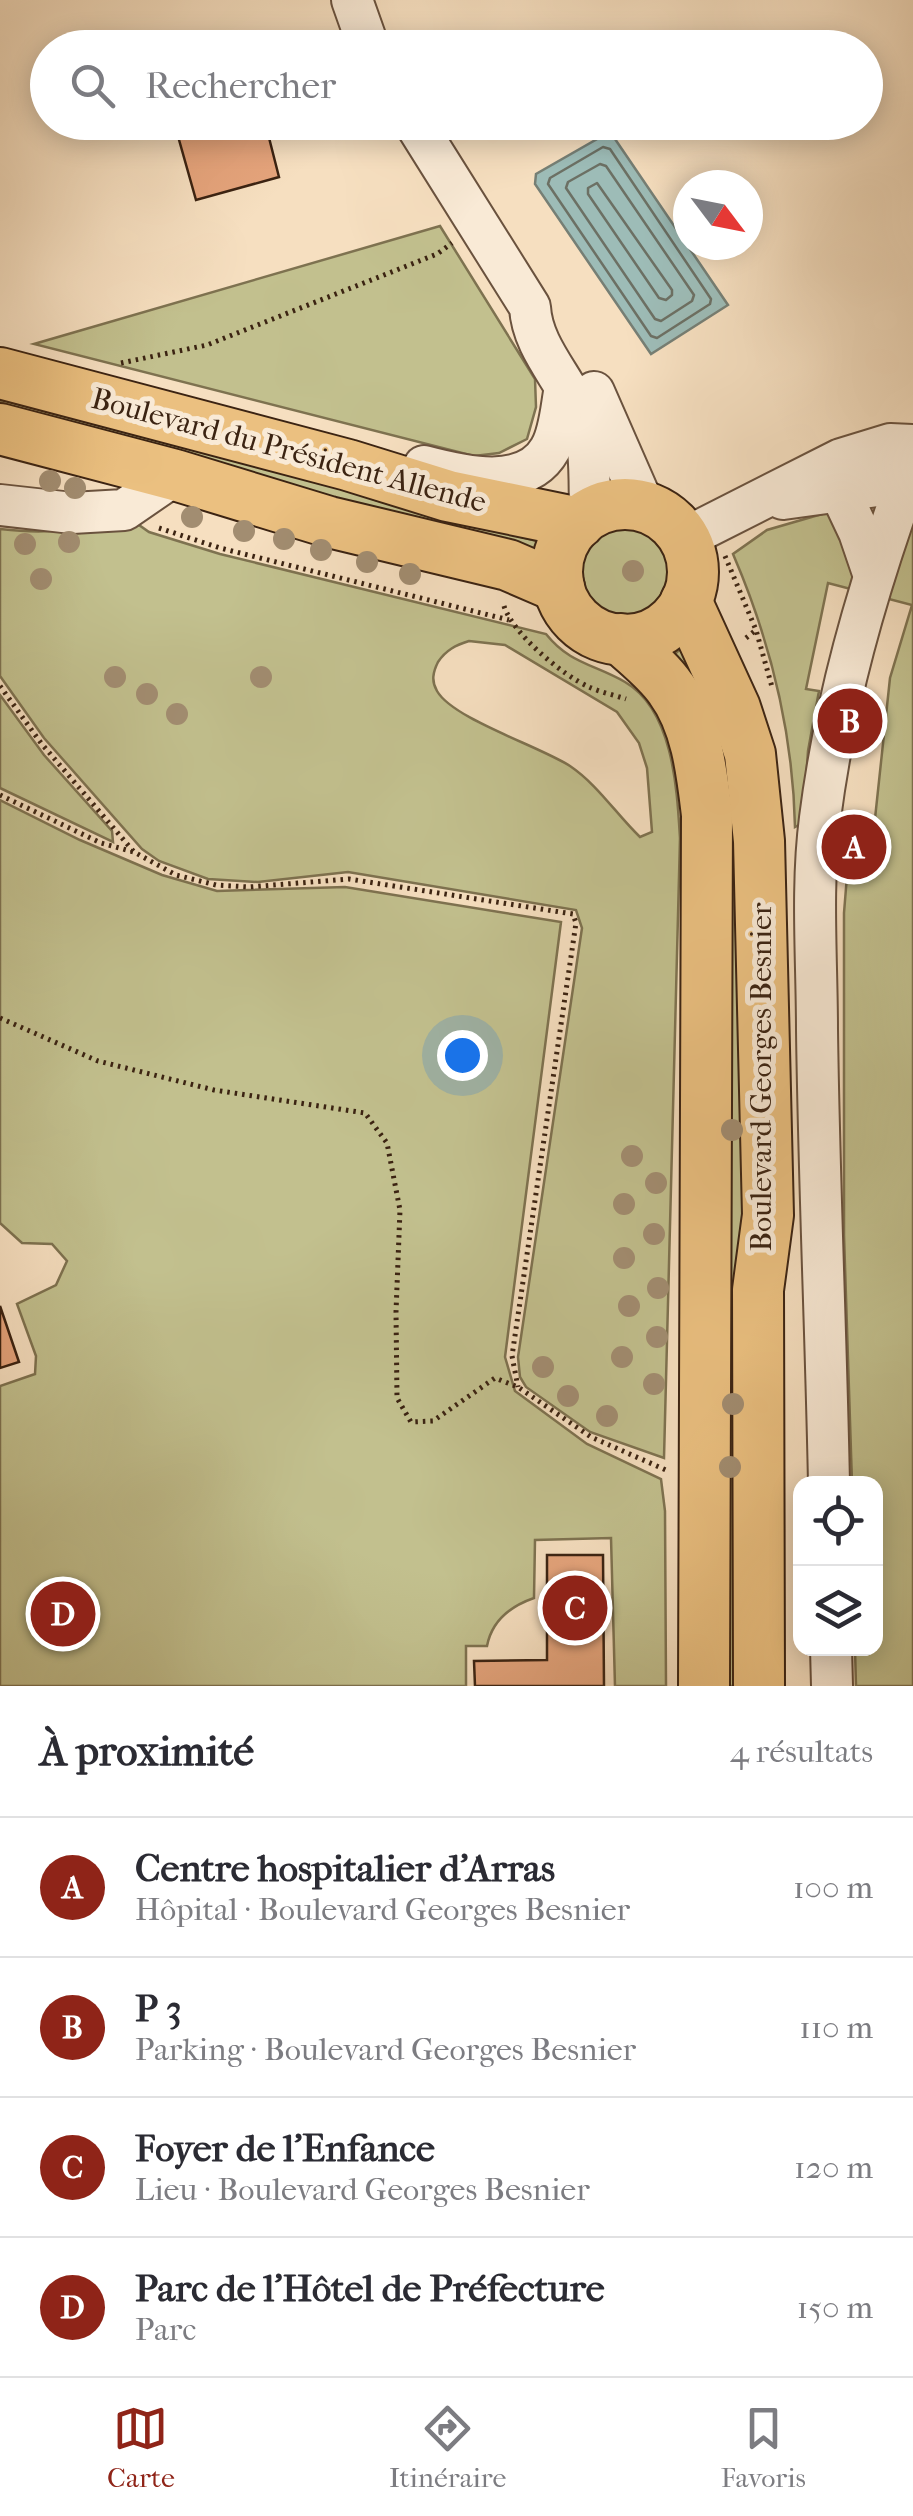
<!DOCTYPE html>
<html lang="fr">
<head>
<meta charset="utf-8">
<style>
  :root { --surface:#fff; --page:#f7f7f7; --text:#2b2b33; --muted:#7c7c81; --line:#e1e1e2; --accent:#8f2418 }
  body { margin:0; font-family:"IM FELL French Canon",serif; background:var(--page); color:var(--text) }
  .controls { position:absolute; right:30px; bottom:30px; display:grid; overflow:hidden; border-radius:20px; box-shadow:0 5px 25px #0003 }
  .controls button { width:90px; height:90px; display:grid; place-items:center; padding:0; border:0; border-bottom:2px solid var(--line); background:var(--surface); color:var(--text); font:50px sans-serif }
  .compass { position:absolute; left:673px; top:170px; width:90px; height:90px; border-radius:50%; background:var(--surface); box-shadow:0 5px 25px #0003; rotate:122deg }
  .you { position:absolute; left:462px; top:1055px; width:35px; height:35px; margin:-25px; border:8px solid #fff; border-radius:50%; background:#1a73e8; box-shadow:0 0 0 15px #1a73e833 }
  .badge { display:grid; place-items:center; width:65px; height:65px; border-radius:50%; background:var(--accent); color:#fff; font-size:32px; font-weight:700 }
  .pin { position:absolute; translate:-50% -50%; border:5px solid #fff; box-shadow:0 2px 10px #0006 }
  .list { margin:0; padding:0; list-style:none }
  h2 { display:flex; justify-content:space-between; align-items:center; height:130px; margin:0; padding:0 40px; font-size:42px }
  h2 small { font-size:32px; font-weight:400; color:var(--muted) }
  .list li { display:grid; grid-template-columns:65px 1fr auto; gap:30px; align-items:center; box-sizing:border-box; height:140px; padding:0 40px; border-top:2px solid var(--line) }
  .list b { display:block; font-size:38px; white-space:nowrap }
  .list p { margin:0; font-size:32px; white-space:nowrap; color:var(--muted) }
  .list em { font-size:32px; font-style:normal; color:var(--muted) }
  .icon { flex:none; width:55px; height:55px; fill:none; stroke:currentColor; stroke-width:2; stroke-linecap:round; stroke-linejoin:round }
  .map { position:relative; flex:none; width:913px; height:1686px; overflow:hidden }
  .search { position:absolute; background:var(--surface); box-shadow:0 5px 25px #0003; left:30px; right:30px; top:30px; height:110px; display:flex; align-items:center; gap:25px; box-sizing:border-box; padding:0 35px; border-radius:55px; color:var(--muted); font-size:38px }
  .sheet { height:690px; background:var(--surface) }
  nav { display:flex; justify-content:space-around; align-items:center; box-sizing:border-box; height:140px; border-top:2px solid var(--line); background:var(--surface); font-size:28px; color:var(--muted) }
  nav a { display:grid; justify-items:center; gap:5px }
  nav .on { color:var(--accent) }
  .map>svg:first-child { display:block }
</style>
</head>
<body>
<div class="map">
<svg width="913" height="1686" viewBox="0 0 913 1686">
  <rect width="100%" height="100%" fill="#f6dfc0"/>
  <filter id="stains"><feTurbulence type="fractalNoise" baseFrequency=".002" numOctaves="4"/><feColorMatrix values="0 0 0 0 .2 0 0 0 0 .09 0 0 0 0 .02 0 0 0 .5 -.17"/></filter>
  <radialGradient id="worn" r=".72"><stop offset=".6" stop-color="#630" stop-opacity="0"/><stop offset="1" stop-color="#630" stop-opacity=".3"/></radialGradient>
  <!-- green -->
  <g fill="#c2c08e" stroke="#7e7250" stroke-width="2.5" fill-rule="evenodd">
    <polygon points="440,226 535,379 536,407 527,439 499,453 474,456 34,344"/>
    <polygon points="0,392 265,463 379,501 537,541 536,554 81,433 0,402"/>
    <path d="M913 466V1686H856L855 1649 876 1648V1484L852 1483 844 1235V913L851 826 874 828 890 678 912 605 828 583 806 689 819 691 808 751 803 823 795 827C793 733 770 640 733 554L767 530 846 507 873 574Z"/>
    <path d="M122 513 149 532 220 554 546 634C570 664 594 664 625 682 673 710 677 788 680 838L664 1458 590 1432 526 1387 520 1377 518 1357 582 928 576 910 348 872 258 882 208 879 159 861 142 849 44 738 0 676V529C52 535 73 531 122 513ZM469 641 505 645 617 712 639 743 647 768 652 832 640 837C616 814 598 785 570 766 539 746 453 719 437 691 431 681 433 672 438 662 446 650 456 645 469 641Z"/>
    <path d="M623 526C717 531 649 664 592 602 565 572 587 531 623 526Z"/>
    <polygon points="685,645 733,755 748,906 743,1686 724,1686 718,1217 669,659"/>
    <polygon points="0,695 44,755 112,831 113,842 0,788"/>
    <path d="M0 800 80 840 162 875 217 891 345 887 561 922 505 1357 515 1391 587 1444 661 1479 665 1511 666 1686H615L611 1538 535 1540 534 1598C511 1606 492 1620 487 1646H466V1686H0V1386L35 1374 36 1356 17 1304 56 1285 67 1261 52 1244 22 1243 0 1223Z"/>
  </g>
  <!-- water -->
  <polygon fill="#9dbcb7" stroke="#767f75" stroke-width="2.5" points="606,134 615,139 728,305 651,354 535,184 536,174"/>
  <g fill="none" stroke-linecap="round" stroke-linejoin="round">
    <!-- shore -->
    <g stroke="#6c7064" stroke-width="2.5">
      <polygon points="603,147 610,149 711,299 710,304 657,338 651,336 548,184 550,178"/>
      <polygon points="600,164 606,166 694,295 692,301 661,321 655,319 566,188 568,182"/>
      <polygon points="597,183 672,290 672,295 666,300 659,298 588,194 588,188"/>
    </g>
  </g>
  <!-- building -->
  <g fill="#e5a47c" stroke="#3b2312" stroke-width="2.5">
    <polygon points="174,122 265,122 279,177 196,200"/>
    <polygon points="0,1306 19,1362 0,1368"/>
    <polygon points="547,1555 603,1555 604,1686 475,1686 474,1661 547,1660"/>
  </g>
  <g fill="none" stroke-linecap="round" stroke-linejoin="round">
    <!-- minor casing -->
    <g stroke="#6a523e" stroke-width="44">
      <g id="minor">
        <polyline points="352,0 369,48"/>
        <path d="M414 122 530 307C532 347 564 377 579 413 592 444 589 480 590 514"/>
        <polyline points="594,392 644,506"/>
        <path d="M424 466C462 476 526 492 550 449 560 432 561 407 565 387"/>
        <polyline points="835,471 833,477 859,532 874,576"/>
        <polyline points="783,499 906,482 913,466"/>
        <polyline points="0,505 72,513 124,510 175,475"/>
        <polyline points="685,538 841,459 890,444 913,445"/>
        <path d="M829 1484C826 1332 819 1181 817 1030 817 961 811 887 820 818 835 701 866 594 906 482"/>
        <polyline points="831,1648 832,1686"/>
      </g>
    </g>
    <!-- major casing -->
    <g stroke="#3b2312" stroke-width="54">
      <g id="major">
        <polyline points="0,373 348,465 448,496 579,523"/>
        <polyline points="0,429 175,475 329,522 508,565 559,587"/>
        <circle cx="625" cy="572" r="68"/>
        <polyline points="686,601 735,708 750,754 759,841 768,1215 758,1290 759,1686"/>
        <path d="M621 639C638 655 658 670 671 689 697 724 702 773 707 815L704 1686"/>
      </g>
    </g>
    <!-- path -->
    <g stroke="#3b2312" stroke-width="5" stroke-dasharray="2.5 5" stroke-linecap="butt">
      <polyline points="121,363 207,345 437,254 452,243"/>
      <polyline points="159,528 220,548 509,620"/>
      <polyline points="725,556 756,630 772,687"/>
      <path d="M504 606C513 634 562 675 589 687 600 692 614 695 626 699"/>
      <polyline points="746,638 756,630"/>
      <polyline points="0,686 41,743 134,852 176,875 216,885 249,887 349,879 573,914 576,923 512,1356 518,1387"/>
      <polyline points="0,795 101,843 134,852"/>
      <polyline points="0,1018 98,1061 214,1090 365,1113 387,1143 400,1210 396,1312 397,1398 411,1422 433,1421 495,1378 518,1387 591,1437 666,1470"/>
    </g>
    <!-- minor -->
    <use href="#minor" stroke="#f9ead6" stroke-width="40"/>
    <!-- major -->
    <use href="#major" stroke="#ebc080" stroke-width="50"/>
  </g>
  <!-- trees -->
  <g fill="#a28d71">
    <circle cx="50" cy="481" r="11"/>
    <circle cx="75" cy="488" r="11"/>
    <circle cx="192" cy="517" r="11"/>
    <circle cx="244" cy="531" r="11"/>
    <circle cx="284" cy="539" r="11"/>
    <circle cx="69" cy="542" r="11"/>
    <circle cx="25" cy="544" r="11"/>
    <circle cx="321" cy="550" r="11"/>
    <circle cx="367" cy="562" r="11"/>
    <circle cx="633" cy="571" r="11"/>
    <circle cx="410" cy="574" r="11"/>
    <circle cx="41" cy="579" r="11"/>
    <circle cx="115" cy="677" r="11"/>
    <circle cx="261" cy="677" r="11"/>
    <circle cx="147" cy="694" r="11"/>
    <circle cx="177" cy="714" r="11"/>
    <circle cx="732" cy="1130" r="11"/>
    <circle cx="632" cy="1156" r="11"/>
    <circle cx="656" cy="1183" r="11"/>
    <circle cx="624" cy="1204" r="11"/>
    <circle cx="654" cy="1234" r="11"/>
    <circle cx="624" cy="1258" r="11"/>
    <circle cx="658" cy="1288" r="11"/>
    <circle cx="629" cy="1306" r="11"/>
    <circle cx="657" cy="1337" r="11"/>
    <circle cx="622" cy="1357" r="11"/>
    <circle cx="543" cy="1367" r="11"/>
    <circle cx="654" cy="1384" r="11"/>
    <circle cx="568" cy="1396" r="11"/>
    <circle cx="733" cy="1404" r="11"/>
    <circle cx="607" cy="1416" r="11"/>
    <circle cx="730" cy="1467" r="11"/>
  </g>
  <g text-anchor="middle" stroke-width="10" stroke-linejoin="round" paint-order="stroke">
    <!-- street labels -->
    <g font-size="30" fill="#3b2312" stroke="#f9ead6">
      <text transform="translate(289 450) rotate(15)" y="10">Boulevard du Président Allende</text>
      <text transform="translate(761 1077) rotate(-90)" y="10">Boulevard Georges Besnier</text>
    </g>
  </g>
  <rect width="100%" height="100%" filter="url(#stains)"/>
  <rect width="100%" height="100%" fill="url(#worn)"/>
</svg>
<div class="controls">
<button><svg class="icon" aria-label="locate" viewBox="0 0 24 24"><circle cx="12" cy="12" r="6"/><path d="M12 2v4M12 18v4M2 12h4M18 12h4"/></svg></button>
<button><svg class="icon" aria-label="layers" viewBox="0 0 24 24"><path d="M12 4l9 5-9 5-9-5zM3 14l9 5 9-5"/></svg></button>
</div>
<svg class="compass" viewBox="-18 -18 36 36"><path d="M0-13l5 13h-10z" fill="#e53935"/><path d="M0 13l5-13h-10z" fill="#7c7c81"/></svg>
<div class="you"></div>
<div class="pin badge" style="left:854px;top:847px">A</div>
<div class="pin badge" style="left:850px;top:721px">B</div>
<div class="pin badge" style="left:575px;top:1608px">C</div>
<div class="pin badge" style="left:63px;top:1614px">D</div>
<div class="search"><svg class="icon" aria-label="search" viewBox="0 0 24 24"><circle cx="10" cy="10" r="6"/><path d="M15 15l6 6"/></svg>Rechercher</div>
</div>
<section class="sheet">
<h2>À proximité<small>4 résultats</small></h2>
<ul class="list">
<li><span class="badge">A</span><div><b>Centre hospitalier d'Arras</b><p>Hôpital · Boulevard Georges Besnier</p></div><em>100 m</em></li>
<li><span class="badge">B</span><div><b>P 3</b><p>Parking · Boulevard Georges Besnier</p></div><em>110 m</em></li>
<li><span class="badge">C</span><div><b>Foyer de l'Enfance</b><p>Lieu · Boulevard Georges Besnier</p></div><em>120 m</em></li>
<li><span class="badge">D</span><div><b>Parc de l'Hôtel de Préfecture</b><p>Parc</p></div><em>150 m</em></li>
</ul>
</section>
<nav>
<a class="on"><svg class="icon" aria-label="map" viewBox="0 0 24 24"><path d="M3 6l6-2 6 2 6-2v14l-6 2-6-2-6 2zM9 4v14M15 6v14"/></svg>Carte</a>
<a><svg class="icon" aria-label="directions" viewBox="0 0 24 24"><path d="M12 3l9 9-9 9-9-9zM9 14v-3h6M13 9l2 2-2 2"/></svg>Itinéraire</a>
<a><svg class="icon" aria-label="saved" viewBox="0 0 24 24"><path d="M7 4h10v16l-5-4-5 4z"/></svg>Favoris</a>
</nav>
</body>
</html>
